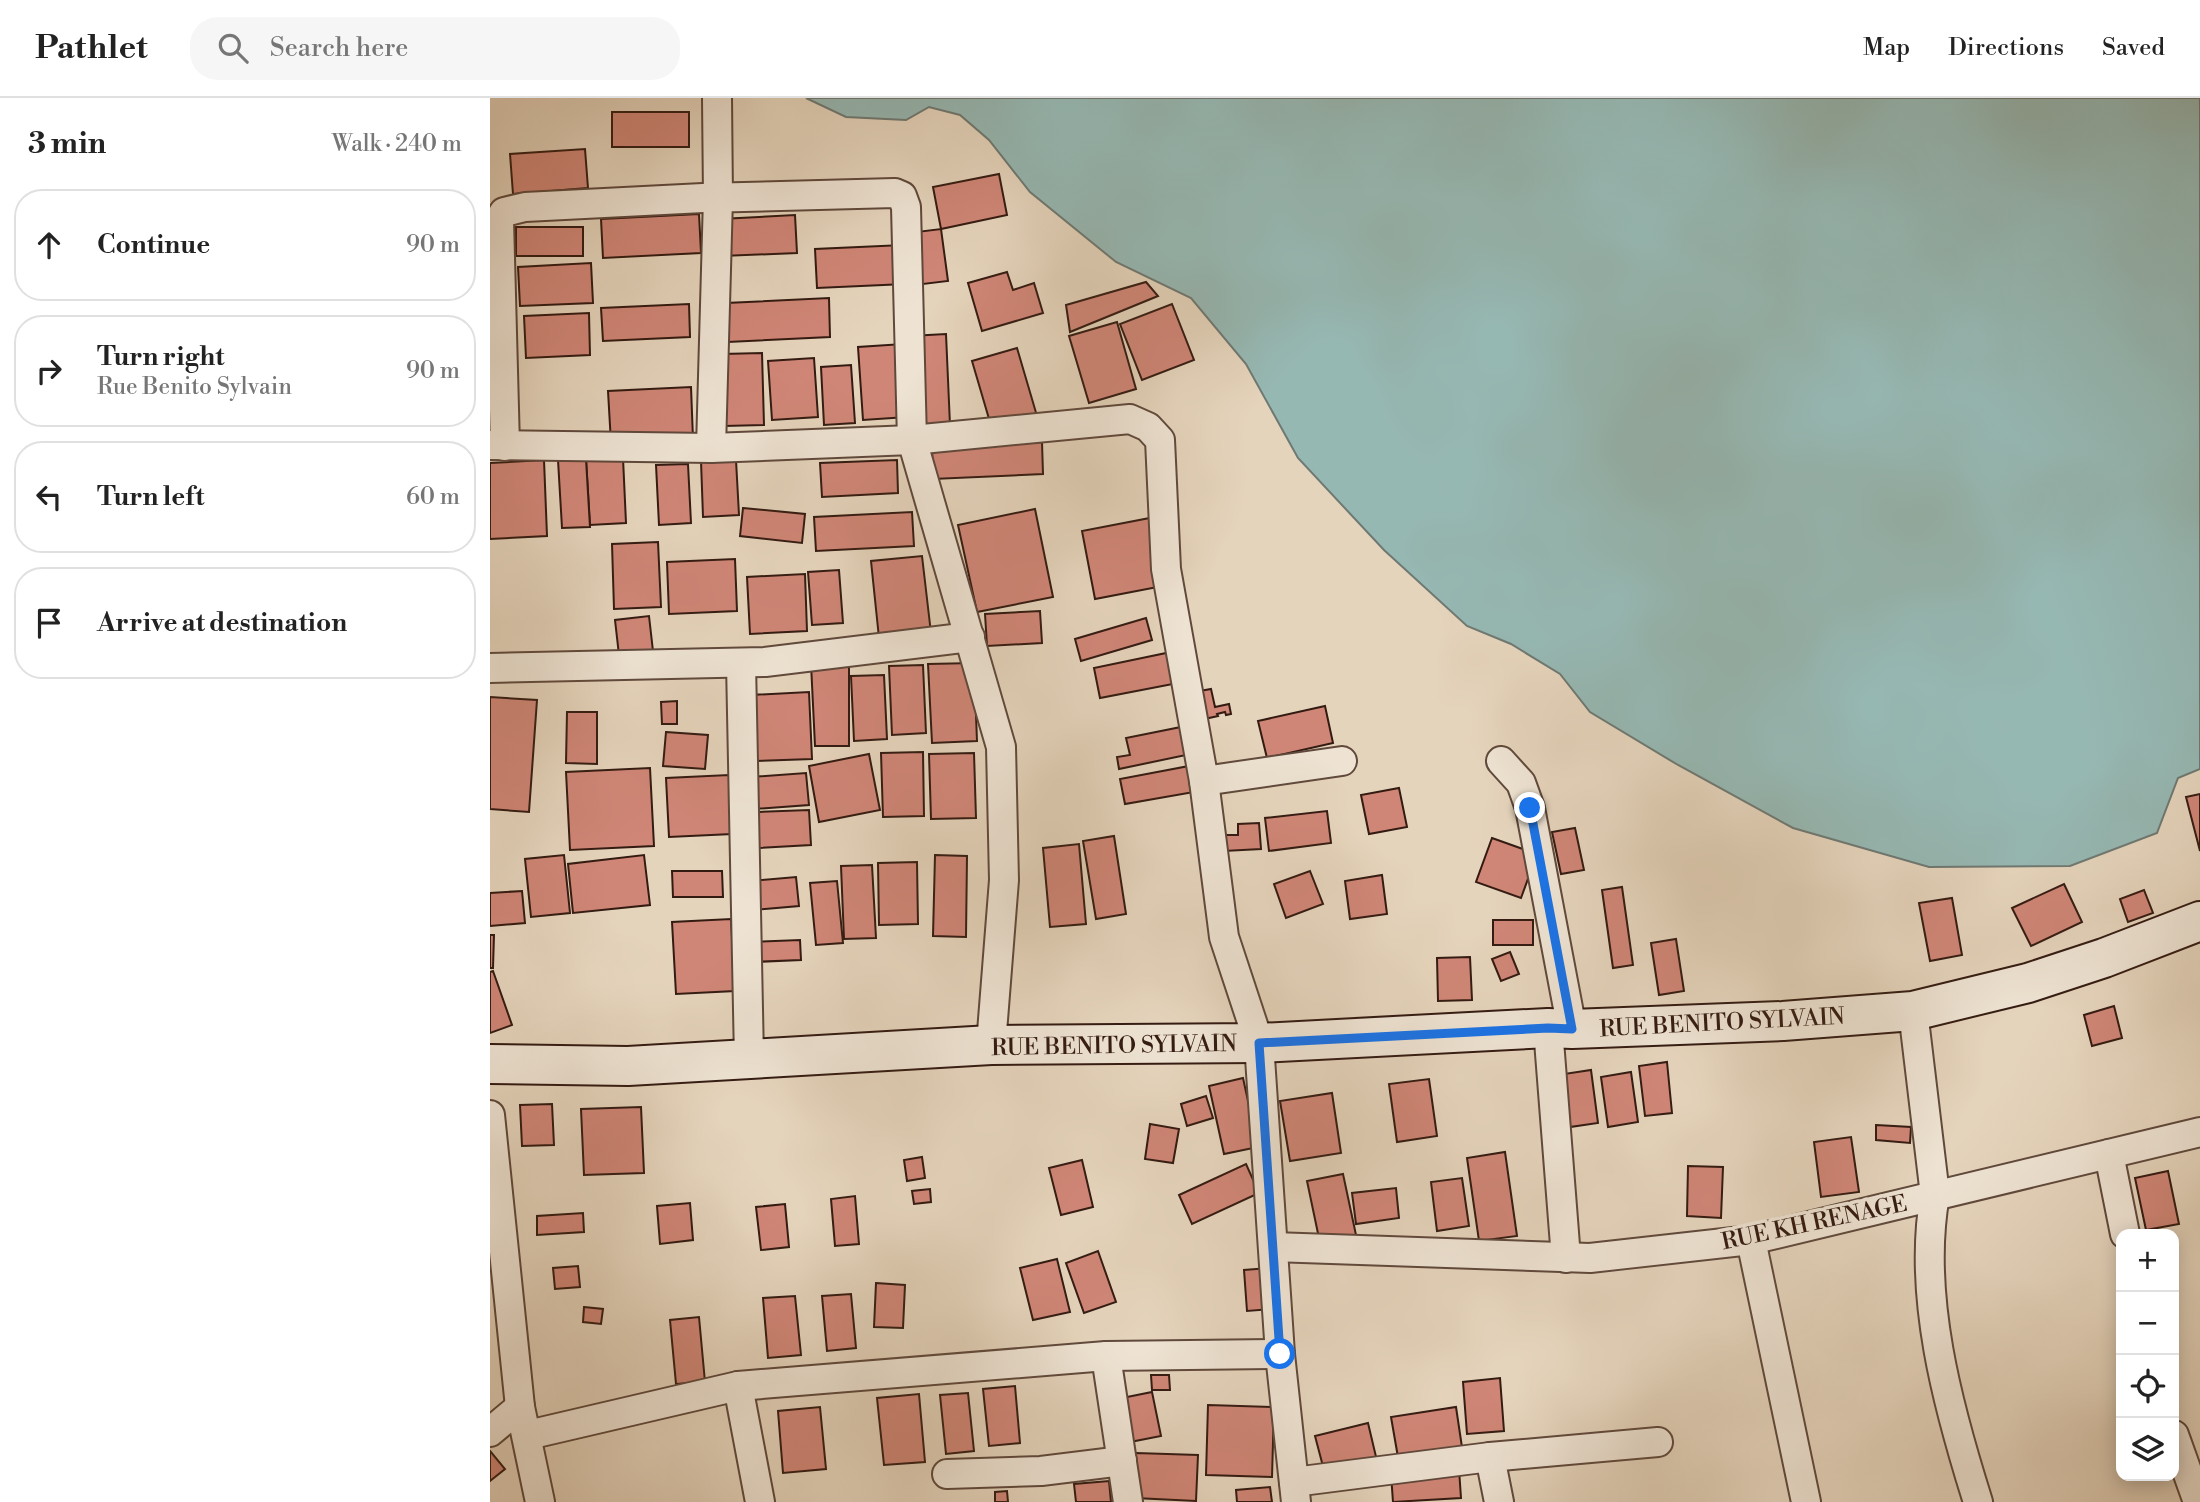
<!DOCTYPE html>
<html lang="en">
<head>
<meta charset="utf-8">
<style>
  :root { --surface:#fff; --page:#f6f6f6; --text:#222; --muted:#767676; --line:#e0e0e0 }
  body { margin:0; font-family:"Libre Bodoni",serif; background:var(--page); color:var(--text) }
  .controls { position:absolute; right:21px; bottom:21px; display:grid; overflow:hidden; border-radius:14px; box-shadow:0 4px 18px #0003 }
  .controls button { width:63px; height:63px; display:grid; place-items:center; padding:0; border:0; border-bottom:2px solid var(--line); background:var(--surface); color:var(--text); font:35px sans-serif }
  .stop { position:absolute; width:21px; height:21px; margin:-16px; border:5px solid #1a73e8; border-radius:50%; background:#fff }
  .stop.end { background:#1a73e8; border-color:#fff; box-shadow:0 2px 7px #0008 }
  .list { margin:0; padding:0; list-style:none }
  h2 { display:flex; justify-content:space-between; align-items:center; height:91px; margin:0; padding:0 28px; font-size:30px }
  h2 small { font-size:23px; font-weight:400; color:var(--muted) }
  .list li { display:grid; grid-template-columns:46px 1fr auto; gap:21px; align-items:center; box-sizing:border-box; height:112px; margin:0 14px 14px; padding:0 14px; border:2px solid var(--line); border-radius:28px }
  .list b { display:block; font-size:26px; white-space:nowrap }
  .list p { margin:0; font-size:23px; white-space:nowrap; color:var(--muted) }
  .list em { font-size:23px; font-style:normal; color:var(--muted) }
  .icon { flex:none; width:38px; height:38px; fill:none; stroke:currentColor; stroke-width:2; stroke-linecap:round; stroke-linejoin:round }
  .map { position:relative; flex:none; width:1710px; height:1404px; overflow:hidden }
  header { display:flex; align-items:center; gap:42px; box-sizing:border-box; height:98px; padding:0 35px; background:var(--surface); border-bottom:2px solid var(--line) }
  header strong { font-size:33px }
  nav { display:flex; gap:38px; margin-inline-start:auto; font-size:24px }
  .search { width:490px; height:63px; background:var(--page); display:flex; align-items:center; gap:18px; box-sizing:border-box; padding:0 24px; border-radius:28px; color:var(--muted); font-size:26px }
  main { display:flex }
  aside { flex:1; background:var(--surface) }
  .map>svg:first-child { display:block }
</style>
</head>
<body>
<header>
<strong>Pathlet</strong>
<div class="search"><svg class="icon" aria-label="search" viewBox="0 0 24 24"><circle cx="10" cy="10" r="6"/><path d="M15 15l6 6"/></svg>Search here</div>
<nav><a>Map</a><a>Directions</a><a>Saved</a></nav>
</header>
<main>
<aside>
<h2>3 min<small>Walk · 240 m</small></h2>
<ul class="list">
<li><svg class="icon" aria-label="ahead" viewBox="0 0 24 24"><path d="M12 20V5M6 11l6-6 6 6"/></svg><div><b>Continue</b></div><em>90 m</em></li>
<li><svg class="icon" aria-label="right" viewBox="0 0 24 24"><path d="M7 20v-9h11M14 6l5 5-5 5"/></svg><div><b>Turn right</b><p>Rue Benito Sylvain</p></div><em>90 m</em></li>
<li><svg class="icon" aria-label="left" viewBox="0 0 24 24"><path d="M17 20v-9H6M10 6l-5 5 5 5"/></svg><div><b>Turn left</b></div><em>60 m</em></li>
<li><svg class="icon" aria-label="arrive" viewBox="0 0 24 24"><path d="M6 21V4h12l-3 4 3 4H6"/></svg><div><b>Arrive at destination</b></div></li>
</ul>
</aside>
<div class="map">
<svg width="1710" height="1404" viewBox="0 0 1710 1404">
  <rect width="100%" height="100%" fill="#e5d4bc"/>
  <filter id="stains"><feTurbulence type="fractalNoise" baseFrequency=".00286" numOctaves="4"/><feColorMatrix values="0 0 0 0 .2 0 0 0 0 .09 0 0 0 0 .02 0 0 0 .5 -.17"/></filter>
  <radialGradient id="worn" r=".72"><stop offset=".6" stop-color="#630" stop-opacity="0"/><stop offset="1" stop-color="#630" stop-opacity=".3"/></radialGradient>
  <!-- water -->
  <polygon fill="#96b8b3" stroke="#6f7973" stroke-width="2" points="316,0 1710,0 1710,671 1688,680 1667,735 1580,768 1439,769 1303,730 1188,667 1100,614 1070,576 1021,546 977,528 894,452 808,360 756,266 701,200 626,164 540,94 499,42 470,17 439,9 416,22 356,19"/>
  <!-- building -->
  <g fill="#d08677" stroke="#341b12" stroke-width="2">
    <rect x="122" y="14" width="77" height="35"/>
    <polygon points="95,51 98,90 23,96 20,56"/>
    <polygon points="509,76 517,117 451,131 443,89"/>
    <polygon points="209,116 211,155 113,160 111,121"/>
    <polygon points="305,117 307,155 232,158 230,121"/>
    <rect x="26" y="129" width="67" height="29"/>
    <polygon points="451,131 458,183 425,187 418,135"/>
    <polygon points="413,147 415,186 327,190 325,151"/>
    <polygon points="101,165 103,205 30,208 28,169"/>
    <polygon points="517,174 523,192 544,185 553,215 492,233 478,185"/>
    <polygon points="656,184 668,198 580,234 576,207"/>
    <polygon points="339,200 340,239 238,244 236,205"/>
    <polygon points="199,206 200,239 113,243 111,210"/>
    <polygon points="682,206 704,262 652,282 630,226"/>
    <polygon points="99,215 100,257 36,260 34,218"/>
    <polygon points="627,224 646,291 599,305 579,238"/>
    <polygon points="456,236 460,327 424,329 420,238"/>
    <polygon points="413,246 417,319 373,322 368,249"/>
    <polygon points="527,250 547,318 502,331 482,263"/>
    <polygon points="272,255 274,327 234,328 232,256"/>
    <polygon points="324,260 328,319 282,322 278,263"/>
    <polygon points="361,267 365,325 334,327 331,269"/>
    <polygon points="201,289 203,341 121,345 118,293"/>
    <polygon points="552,344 553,376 443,381 442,349"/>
    <polygon points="133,360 136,425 100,427 96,361"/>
    <polygon points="96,361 100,429 72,430 68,362"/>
    <polygon points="54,362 57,438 0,441 0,365"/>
    <polygon points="246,362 249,417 213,419 211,363"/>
    <polygon points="407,362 408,395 332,399 330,365"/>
    <polygon points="198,366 201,425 169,427 166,367"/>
    <polygon points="253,410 315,416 312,445 250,438"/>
    <polygon points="545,411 563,499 487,514 468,427"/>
    <polygon points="422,414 424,448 326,453 324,419"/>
    <polygon points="665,419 678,487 605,501 592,433"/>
    <polygon points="168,444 171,509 124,511 122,446"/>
    <polygon points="432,458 441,535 389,540 381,463"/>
    <polygon points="245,461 247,513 179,516 177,464"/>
    <polygon points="349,472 353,525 322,527 318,474"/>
    <polygon points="315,476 317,533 260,536 257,479"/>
    <polygon points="550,513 552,545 497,548 495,516"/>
    <polygon points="159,518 164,562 130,566 125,522"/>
    <polygon points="656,520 662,542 591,563 585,541"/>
    <polygon points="681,554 688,585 610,600 604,570"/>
    <polygon points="359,563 359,648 325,648 321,566"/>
    <polygon points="484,565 487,643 442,645 438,566"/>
    <polygon points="433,567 436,635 402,637 399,568"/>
    <polygon points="394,577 397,641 364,643 361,578"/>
    <polygon points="721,591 725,609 739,606 741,616 736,617 735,614 727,616 728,618 710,622 704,594"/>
    <polygon points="319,594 322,661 263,663 260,597"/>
    <polygon points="0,599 47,602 39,714 0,711"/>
    <polygon points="187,603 187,626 172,626 171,604"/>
    <polygon points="835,608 843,645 777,660 768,623"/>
    <polygon points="77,614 107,614 107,666 76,665"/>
    <polygon points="691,629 696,657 629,671 627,659 640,657 636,640"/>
    <polygon points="176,634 218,637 215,671 173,668"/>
    <polygon points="433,654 434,718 393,719 391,655"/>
    <polygon points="484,655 486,720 441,721 439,656"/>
    <polygon points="379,656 390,712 329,724 319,668"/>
    <polygon points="699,668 704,694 635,706 630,681"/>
    <polygon points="160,670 164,748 80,752 76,674"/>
    <polygon points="316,675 319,707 264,711 262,679"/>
    <polygon points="239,677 242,736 179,739 176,680"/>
    <polygon points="909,690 917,729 879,736 871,697"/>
    <polygon points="1710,696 1710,753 1696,699"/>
    <polygon points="319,712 321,747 269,750 268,714"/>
    <polygon points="837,713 841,745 779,753 775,720"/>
    <polygon points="769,725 771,751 734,753 732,737 748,737 748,726"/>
    <polygon points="1085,730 1094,772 1071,776 1062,734"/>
    <polygon points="624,738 636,816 606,821 593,743"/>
    <polygon points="1002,740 1047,756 1031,800 986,784"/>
    <polygon points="589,746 596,826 560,829 553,750"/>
    <polygon points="74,757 80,815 41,819 35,761"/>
    <polygon points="154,757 160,807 83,815 78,766"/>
    <polygon points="445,757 477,758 476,839 443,838"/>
    <polygon points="427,764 428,826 389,827 388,765"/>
    <polygon points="382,767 386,840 354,841 351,768"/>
    <polygon points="182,773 232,773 233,799 183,799"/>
    <polygon points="820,773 833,806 796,820 784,786"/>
    <polygon points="892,777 897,816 860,821 855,783"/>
    <polygon points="306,779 309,808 264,812 261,783"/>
    <polygon points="347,783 353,845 326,847 320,785"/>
    <polygon points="1574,786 1592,824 1541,848 1522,810"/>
    <polygon points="1132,789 1143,867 1123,870 1112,792"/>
    <polygon points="1654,792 1663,815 1638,824 1630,801"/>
    <polygon points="32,793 35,825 0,828 0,795"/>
    <polygon points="1462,800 1472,857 1440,863 1429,805"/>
    <polygon points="241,821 245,893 186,896 182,824"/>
    <rect x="1003" y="822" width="40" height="25"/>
    <polygon points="0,837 4,837 3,870 0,870"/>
    <polygon points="1186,841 1194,893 1169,897 1161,845"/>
    <polygon points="310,842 311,862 263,864 262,844"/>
    <polygon points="1020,854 1029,876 1011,883 1002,861"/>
    <polygon points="980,859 982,902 948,903 947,860"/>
    <polygon points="3,873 22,927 0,935 0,874"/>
    <polygon points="1624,908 1632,940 1602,948 1594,917"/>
    <polygon points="1177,964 1182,1015 1155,1018 1149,968"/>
    <polygon points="1101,972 1108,1025 1080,1029 1074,976"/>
    <polygon points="1141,974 1148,1024 1118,1029 1111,979"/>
    <polygon points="753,980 768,1049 734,1056 719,988"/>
    <polygon points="939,981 947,1038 907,1044 899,986"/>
    <polygon points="842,995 851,1055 800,1063 790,1003"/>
    <polygon points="716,998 723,1020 697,1028 691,1006"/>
    <polygon points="62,1006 64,1047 32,1048 30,1007"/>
    <polygon points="151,1009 154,1075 94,1077 91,1011"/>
    <polygon points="660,1026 689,1031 683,1065 655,1061"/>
    <polygon points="1386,1027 1421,1029 1420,1045 1386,1042"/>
    <polygon points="1361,1039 1369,1094 1331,1099 1324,1044"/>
    <polygon points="1015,1054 1027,1138 989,1143 977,1060"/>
    <polygon points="432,1059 435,1080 417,1083 414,1062"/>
    <polygon points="592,1062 603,1109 571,1117 559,1070"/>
    <polygon points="756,1066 769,1095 702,1126 689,1097"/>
    <polygon points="1198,1068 1233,1069 1231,1120 1197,1118"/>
    <polygon points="1678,1073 1689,1126 1656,1132 1645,1080"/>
    <polygon points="853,1076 866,1137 830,1145 817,1083"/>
    <polygon points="972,1080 979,1128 947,1133 941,1084"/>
    <polygon points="906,1090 909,1120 866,1126 862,1095"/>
    <polygon points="440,1091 441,1104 424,1106 422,1093"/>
    <polygon points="365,1098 369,1146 345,1148 341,1101"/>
    <polygon points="200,1105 203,1142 170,1146 167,1108"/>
    <polygon points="295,1106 299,1149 271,1152 266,1109"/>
    <polygon points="93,1115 94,1134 47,1137 47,1118"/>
    <polygon points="608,1153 626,1204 594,1215 576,1165"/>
    <polygon points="567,1161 580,1214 543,1222 530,1170"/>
    <polygon points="88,1168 90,1189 65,1191 63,1170"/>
    <polygon points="779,1170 782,1211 757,1213 754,1172"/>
    <polygon points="386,1185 415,1187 413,1230 384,1229"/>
    <polygon points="361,1196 366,1250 337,1253 332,1198"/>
    <polygon points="305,1198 311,1257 278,1260 273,1200"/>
    <polygon points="94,1209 113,1211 111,1226 93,1224"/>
    <polygon points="209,1219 215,1284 186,1286 180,1222"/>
    <polygon points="661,1277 679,1277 680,1292 662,1292"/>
    <polygon points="1010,1280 1014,1333 977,1336 973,1284"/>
    <polygon points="525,1288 530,1345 499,1348 493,1291"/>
    <polygon points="662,1294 671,1338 640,1344 632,1300"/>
    <polygon points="478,1295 484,1353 456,1356 450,1297"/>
    <polygon points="429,1296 435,1364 394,1367 387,1300"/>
    <polygon points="718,1307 784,1309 782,1379 716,1377"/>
    <polygon points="330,1309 336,1371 293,1375 288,1313"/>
    <polygon points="966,1309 973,1356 909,1365 901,1319"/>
    <polygon points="878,1325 887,1363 835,1376 825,1338"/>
    <polygon points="0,1353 15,1371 0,1383"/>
    <polygon points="646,1355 708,1357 706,1403 645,1400"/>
    <polygon points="969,1371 971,1400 903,1404 901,1376"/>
    <polygon points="619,1383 621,1404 586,1404 584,1386"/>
    <polygon points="780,1389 782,1404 747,1404 746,1392"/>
    <polygon points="517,1393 518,1404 505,1404 505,1394"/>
  </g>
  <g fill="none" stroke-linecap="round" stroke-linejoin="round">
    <!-- minor casing -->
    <g stroke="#60493c" stroke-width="32">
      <g id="minor">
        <polyline points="0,347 221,350 422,342 640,321 658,329 670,342 676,471 714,683 734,839 769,945 790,1256 806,1404"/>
        <polyline points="15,348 9,122 14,114 35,109 213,100 405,95 412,98 416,109 422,342 511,649 514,782 501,947"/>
        <polyline points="221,350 228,100 227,0"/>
        <polyline points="251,565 259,961"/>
        <polyline points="0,570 275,564 480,539"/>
        <polyline points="1011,663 1031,685 1040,710 1082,931"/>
        <polyline points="714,683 852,663"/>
        <path d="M1423 913 1445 1097C1427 1196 1458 1309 1488 1404"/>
        <polyline points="1058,930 1076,1160"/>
        <polyline points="0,1017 30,1309 50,1404"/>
        <polyline points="1619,1056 1635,1136"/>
        <polyline points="1261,1142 1316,1404"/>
        <polyline points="783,1149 1100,1160 1261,1142 1710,1034"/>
        <polyline points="616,1258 638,1404"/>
        <polyline points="248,1288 270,1404"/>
        <polyline points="0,1334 30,1309"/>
        <polyline points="38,1337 248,1288 616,1258 790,1256"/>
        <polyline points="1684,1337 1708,1404"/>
        <polyline points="1000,1359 1009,1404"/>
        <polyline points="457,1376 551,1373 632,1363"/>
        <polyline points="804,1384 1000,1359 1168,1344"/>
      </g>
    </g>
    <!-- secondary casing -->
    <g stroke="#341b12" stroke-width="42">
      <polyline id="secondary" points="0,966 138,968 501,947 769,945 1058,930 1082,931 1293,923 1423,913 1538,885 1614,860 1710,823"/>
    </g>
    <!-- minor -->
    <use href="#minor" stroke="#eee3d3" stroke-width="28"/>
    <!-- secondary -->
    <use href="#secondary" stroke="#eee3d3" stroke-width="38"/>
  </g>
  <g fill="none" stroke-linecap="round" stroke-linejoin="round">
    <!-- route -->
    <polyline stroke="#1a73e8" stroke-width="9" points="790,1256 769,945 1058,930 1082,931 1040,710"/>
  </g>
  <g text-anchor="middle" stroke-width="7" stroke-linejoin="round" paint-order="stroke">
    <!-- street labels -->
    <g font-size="23" fill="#341b12" stroke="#eee3d3">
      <text transform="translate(1232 924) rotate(-3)" y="8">RUE BENITO SYLVAIN</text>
      <text transform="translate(624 947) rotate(-1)" y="8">RUE BENITO SYLVAIN</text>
      <text transform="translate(1324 1124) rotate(-12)" y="8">RUE KH RENAGE</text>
    </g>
  </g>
  <rect width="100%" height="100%" filter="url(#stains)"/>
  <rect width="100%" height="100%" fill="url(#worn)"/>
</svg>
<div class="controls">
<button>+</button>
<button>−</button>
<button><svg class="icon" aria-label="locate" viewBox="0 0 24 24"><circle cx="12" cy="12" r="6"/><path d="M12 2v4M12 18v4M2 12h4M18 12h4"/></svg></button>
<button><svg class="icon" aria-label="layers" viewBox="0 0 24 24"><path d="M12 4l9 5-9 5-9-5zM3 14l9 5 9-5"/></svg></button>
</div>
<div class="stop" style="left:790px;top:1256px"></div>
<div class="stop end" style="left:1040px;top:710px"></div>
</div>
</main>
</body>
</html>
